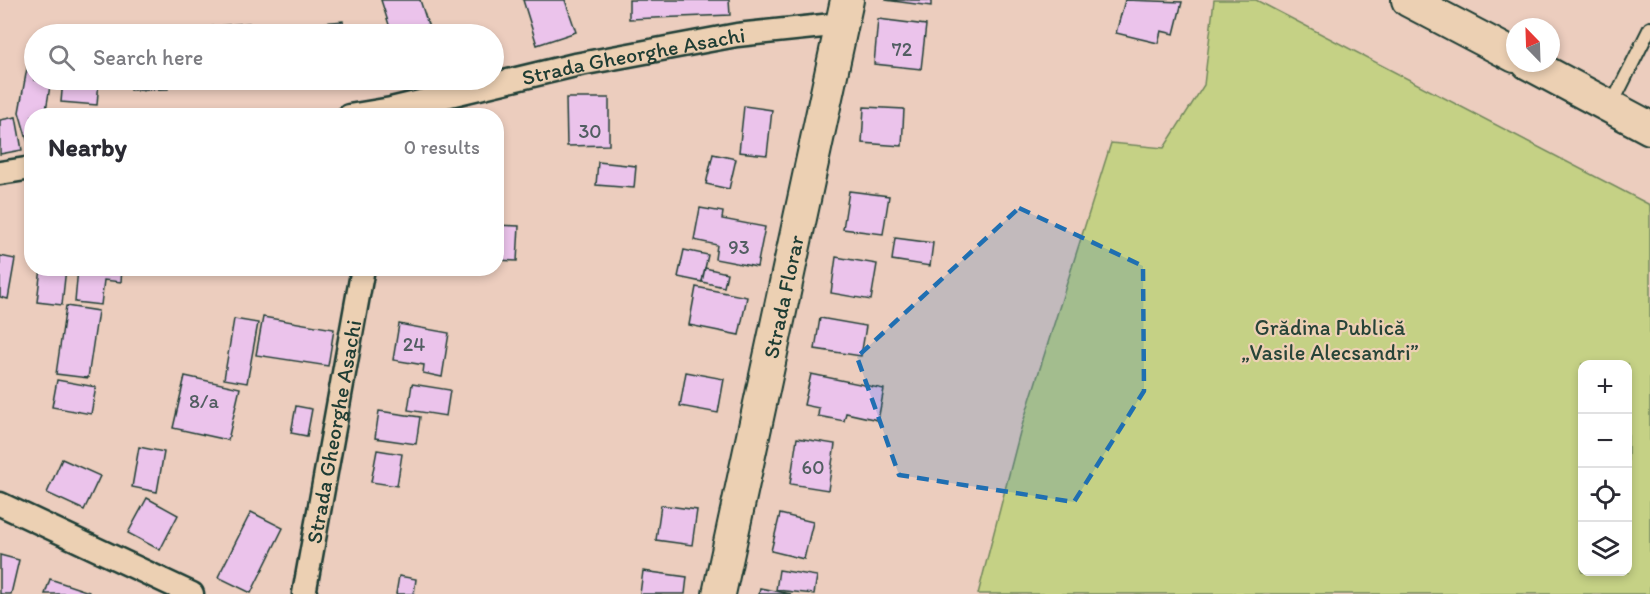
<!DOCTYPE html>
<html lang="en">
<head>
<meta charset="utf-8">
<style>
  :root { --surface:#fff; --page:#f7f7f7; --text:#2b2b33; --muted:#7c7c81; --line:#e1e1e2 }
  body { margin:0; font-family:Itim,sans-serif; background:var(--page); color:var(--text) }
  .controls { position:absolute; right:18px; bottom:18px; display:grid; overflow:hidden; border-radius:12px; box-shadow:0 3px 9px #0003 }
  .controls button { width:54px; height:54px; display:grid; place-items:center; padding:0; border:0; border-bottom:2px solid var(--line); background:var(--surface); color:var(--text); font:30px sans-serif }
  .compass { position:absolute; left:1506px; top:18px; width:54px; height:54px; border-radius:50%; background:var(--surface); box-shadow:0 3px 9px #0003; rotate:337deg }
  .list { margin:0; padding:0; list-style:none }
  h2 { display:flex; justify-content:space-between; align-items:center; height:78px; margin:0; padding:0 24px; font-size:26px }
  h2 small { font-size:20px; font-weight:400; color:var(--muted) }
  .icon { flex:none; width:33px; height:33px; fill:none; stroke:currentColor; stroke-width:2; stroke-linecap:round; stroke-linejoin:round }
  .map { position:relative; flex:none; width:1650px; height:594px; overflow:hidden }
  .search { position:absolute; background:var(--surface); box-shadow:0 3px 9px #0003; left:24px; top:24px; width:480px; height:66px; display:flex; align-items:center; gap:15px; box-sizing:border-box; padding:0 21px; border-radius:33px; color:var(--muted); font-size:22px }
  .panel { position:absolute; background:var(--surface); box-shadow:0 3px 9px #0003; left:24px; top:108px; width:480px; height:168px; border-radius:24px }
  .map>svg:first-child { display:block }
</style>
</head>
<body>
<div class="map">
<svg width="1650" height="594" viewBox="0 0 1650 594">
  <rect width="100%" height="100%" fill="#eccdbe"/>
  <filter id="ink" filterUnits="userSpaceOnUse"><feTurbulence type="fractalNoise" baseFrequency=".0167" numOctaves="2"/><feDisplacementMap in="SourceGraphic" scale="12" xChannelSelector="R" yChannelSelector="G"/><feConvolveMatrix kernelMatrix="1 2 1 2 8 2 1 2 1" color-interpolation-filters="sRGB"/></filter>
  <g filter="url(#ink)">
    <!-- green -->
    <path fill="#c5d185" stroke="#72875c" stroke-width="1.5" fill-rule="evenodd" d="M1214 0H1256L1650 205V594H978L1020 432 1111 143 1164 148 1204 85ZM1582 364H1628V572H1582Z"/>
    <!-- building -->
    <g fill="#ebc3eb" stroke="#1f3d34" stroke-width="1.5">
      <polygon points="381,0 420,0 431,34 392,34"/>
      <polygon points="523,0 565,0 576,32 537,45"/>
      <polygon points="629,0 729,0 730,15 629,19"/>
      <polygon points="885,0 931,0 931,6"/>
      <polygon points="1125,0 1182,2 1174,34 1161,31 1158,43 1116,33"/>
      <polygon points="878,19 926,25 921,69 874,64"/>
      <polygon points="343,21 344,34 301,34 300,25"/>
      <polygon points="249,23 250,34 209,34 209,27"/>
      <polygon points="30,52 34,53 34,80 51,80 45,116 32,116 32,150 30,150 19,112"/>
      <polygon points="63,80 99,80 97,105 61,102"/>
      <polygon points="130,80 168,80 168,89 130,90"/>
      <polygon points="566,98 609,98 609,145 567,146"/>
      <polygon points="744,106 772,110 767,155 739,152"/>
      <polygon points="864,107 904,109 902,146 862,143"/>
      <polygon points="16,117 22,150 0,154 0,120"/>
      <polygon points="713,154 736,159 729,189 706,184"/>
      <polygon points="598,162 636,166 634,188 596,185"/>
      <polygon points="849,191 889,196 883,234 843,229"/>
      <polygon points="700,208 723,212 722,219 765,227 757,267 715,259 717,245 694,240"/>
      <polygon points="496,225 519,226 517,261 496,260"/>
      <polygon points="895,238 933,243 930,266 892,260"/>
      <polygon points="684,250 708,255 702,282 678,277"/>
      <polygon points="0,256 15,259 8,299 0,297"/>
      <polygon points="836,257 877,264 871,300 831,293"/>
      <polygon points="41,268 66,268 62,305 37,302"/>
      <polygon points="78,268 122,268 121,282 104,280 101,305 75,302"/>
      <polygon points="705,268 727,273 724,287 702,282"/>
      <polygon points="696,287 747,297 739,335 689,325"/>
      <polygon points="66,306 98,311 88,378 56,374"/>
      <polygon points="263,317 334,329 328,366 256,355"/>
      <polygon points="820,318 866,326 861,356 815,349"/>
      <polygon points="234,319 258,323 247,383 224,379"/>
      <polygon points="399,324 449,333 442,377 423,373 424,365 393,360"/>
      <polygon points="686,372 724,379 718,413 680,406"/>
      <polygon points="811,374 884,389 878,420 846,413 844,421 818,416 819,408 804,405"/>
      <polygon points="185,376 240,388 228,440 173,428"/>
      <polygon points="57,380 96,387 91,414 52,407"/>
      <polygon points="412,384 450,390 446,416 408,410"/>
      <polygon points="296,406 312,409 307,436 291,433"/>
      <polygon points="379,411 420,417 416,444 375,438"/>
      <polygon points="797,438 835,444 828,490 790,484"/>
      <polygon points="139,447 164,452 157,492 132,487"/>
      <polygon points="377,450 402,454 397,486 371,482"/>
      <polygon points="62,459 100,476 84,510 47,493"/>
      <polygon points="147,498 178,515 160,550 128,533"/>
      <polygon points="661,505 697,510 692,545 656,540"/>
      <polygon points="251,512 283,528 251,593 218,577"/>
      <polygon points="780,514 813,522 804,559 771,551"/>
      <polygon points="0,555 19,560 11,594 0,594"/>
      <polygon points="779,570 817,576 814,594 776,590"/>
      <polygon points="643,571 687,577 685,594 640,594"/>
      <polygon points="399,576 416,579 414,594 396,594"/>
      <polygon points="50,579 89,592 89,594 45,594"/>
      <polygon points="760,588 791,594 759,594"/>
    </g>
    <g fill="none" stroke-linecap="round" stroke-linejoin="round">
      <!-- lane casing -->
      <g stroke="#1f3d34" stroke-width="16">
        <polyline id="lane" points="1611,106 1650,28"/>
      </g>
      <!-- street casing -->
      <g stroke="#1f3d34" stroke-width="27">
        <g id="street">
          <path id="s1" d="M349 116 391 109 575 65 737 35 842 24"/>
          <polyline points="0,173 32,168"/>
          <polyline points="0,504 192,594"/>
          <path id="s2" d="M304 594 363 268"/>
        </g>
      </g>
      <!-- secondary casing -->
      <g stroke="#1f3d34" stroke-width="36">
        <g id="secondary">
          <polyline points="1408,0 1515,56"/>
          <polyline points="1528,63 1650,128"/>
          <path id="s3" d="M719 594 847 0"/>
        </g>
      </g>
      <!-- lane -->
      <use href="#lane" stroke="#ecd0b3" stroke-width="12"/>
      <!-- street -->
      <use href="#street" stroke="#ecd0b3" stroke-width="22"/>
      <!-- secondary -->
      <use href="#secondary" stroke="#ecd0b3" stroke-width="32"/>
    </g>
  </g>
  <!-- marked area -->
  <path fill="#1f6fb2" fill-opacity="0.2" stroke="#1f6fb2" stroke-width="4.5" stroke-dasharray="12 8" stroke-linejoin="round" d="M1019 208 1143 266 1144 391 1074 502 899 475 857 357Z"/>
  <g text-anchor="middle" stroke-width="4.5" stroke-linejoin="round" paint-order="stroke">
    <!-- number labels -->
    <g font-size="20" fill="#525e62">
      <text x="902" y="56">72</text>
      <text x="590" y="138">30</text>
      <text x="739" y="254">93</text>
      <text x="414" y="351">24</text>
      <text x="204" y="408">8/a</text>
      <text x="813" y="474">60</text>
    </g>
    <!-- street labels -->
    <g font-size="22" fill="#1f3d34" stroke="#ecd0b3">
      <text dy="8" stroke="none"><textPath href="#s1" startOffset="291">Strada Gheorghe Asachi</textPath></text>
      <text dy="8" stroke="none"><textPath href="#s3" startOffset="304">Strada Florar</textPath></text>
      <text dy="8" stroke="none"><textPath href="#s2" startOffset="165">Strada Gheorghe Asachi</textPath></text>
    </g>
    <!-- park labels -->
    <g font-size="22" fill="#274438" stroke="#ecd0b3">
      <text x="1330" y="335">Grădina Publică<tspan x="1330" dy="25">„Vasile Alecsandri”</tspan></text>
    </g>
  </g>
</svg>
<div class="controls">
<button>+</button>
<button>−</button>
<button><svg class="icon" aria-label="locate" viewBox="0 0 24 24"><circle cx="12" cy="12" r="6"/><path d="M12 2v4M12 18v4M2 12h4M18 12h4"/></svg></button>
<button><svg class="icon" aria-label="layers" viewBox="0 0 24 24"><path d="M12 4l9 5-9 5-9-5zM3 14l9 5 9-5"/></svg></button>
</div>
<svg class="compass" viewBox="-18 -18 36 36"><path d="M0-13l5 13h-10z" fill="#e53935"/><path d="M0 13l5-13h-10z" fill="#7c7c81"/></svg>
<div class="search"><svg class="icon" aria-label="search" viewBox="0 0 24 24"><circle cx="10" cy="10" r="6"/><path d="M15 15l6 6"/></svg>Search here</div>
<section class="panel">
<h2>Nearby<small>0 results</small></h2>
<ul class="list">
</ul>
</section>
</div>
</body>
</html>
